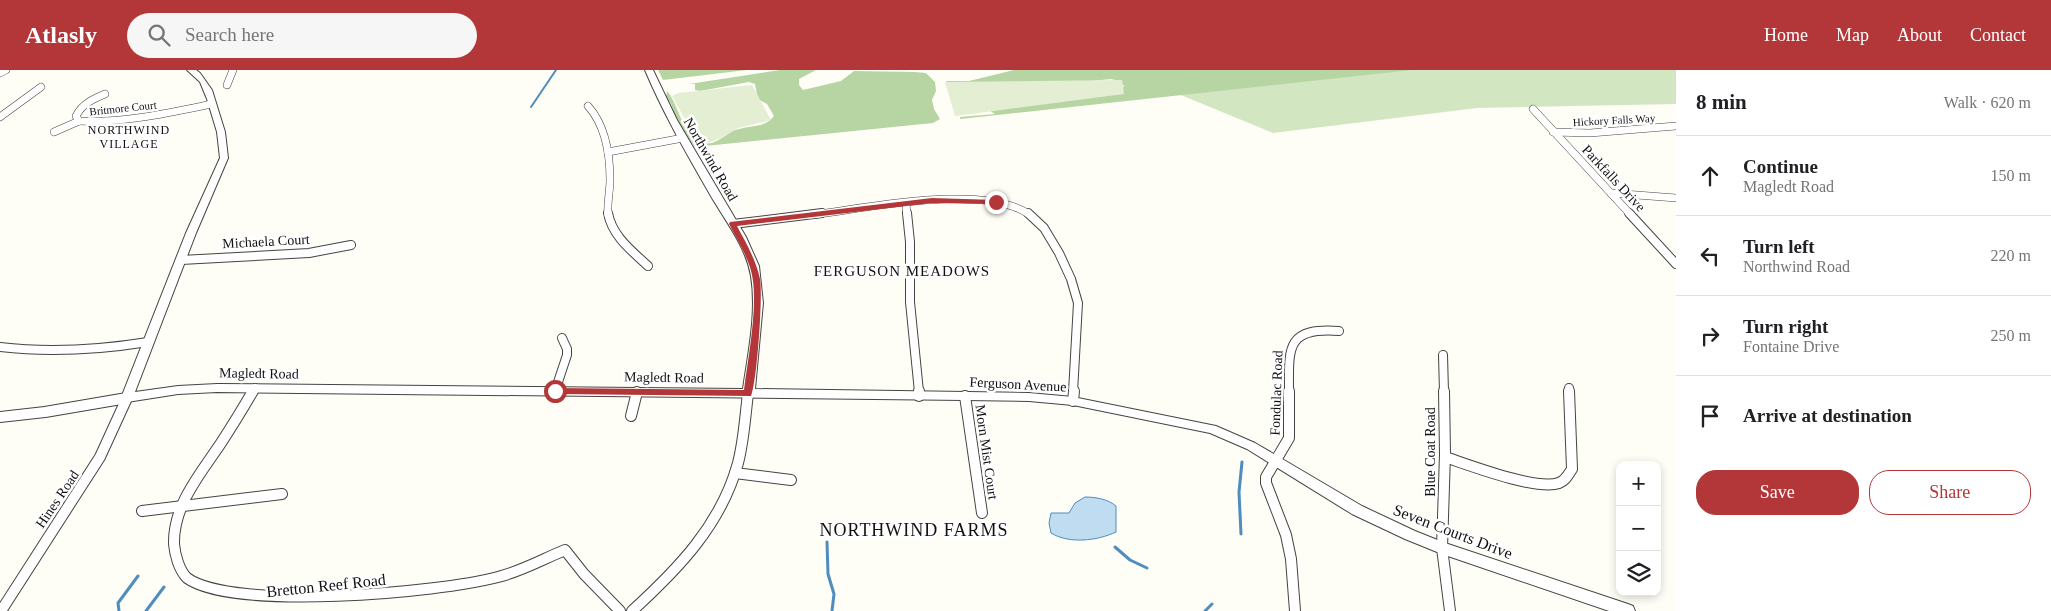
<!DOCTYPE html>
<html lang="en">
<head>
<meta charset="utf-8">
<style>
  :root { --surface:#fff; --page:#f6f6f6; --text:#202124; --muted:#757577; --line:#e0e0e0; --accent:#b33738 }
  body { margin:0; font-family:"Times New Roman",serif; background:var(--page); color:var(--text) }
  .controls { position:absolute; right:15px; bottom:15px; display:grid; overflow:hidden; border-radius:10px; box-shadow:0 2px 8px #0003 }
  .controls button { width:45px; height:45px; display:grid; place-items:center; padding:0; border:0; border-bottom:1px solid var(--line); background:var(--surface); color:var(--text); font:25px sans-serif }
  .stop { position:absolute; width:15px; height:15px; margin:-11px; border:4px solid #b33738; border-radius:50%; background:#fff }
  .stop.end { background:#b33738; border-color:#fff; box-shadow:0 1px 5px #0008 }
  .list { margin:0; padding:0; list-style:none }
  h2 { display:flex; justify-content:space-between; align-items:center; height:65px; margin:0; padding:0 20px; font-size:21px }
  h2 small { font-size:16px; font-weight:400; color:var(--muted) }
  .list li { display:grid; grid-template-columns:32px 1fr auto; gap:15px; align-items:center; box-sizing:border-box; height:80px; padding:0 20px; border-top:1px solid var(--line) }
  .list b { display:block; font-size:19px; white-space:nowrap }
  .list p { margin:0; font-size:16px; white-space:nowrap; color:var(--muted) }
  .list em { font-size:16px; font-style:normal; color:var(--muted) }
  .actions { display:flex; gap:10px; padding:15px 20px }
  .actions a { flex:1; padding:11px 0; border:1px solid var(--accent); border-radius:20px; text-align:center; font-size:18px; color:var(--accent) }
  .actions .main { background:var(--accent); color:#fff }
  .icon { flex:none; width:28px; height:28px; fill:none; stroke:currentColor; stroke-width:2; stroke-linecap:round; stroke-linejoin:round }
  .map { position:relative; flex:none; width:1676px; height:541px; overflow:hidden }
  header { display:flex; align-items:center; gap:30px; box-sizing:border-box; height:70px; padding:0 25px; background:var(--accent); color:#fff }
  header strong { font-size:24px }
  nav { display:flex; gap:28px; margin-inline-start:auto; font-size:18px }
  .search { width:350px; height:45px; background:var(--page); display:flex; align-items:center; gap:12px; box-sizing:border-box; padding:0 18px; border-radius:28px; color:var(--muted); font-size:19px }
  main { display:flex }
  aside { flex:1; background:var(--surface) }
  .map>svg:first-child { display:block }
</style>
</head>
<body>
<header>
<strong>Atlasly</strong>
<div class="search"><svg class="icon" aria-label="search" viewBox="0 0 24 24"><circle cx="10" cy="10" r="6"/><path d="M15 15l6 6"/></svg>Search here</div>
<nav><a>Home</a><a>Map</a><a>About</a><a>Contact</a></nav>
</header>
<main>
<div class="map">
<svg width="1676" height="541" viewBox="0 0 1676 541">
  <rect width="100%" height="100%" fill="#fefdf6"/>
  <!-- green -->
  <polygon fill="#d3e6c2" points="1120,0 1676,0 1676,34 1477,38 1273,63"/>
  <!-- forest -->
  <g fill="#b7d5a3">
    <polygon points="658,0 747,0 663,10"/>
    <path d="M780 0H816L799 9V15L803 20 841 11 854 1 915 2 926 3 935 12 936 21 932 30 934 39 940 49 933 53 695 77 678 54 671 34 666 27 667 21C680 35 684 78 712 73 722 70 729 61 739 59 752 55 765 58 774 46L767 34 758 29 755 14 749 12 700 21 695 20V14H689Z"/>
    <polygon points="1014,0 1412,0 960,49 960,47 995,44 986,38 1122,20 1124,16 1119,11 1111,9 1052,15 952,20 946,11 969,11"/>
  </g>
  <!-- pitch -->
  <g fill="#e4eed3">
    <polygon points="1122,10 1124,24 955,46 945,12"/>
    <polygon points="752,15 771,50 738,58 723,67 700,76 672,26 678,23"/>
  </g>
  <!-- water -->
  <path fill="#c0dcf0" stroke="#4f8dbf" d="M1085 427C1095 427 1108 429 1116 436V462C1097 471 1069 474 1051 463L1049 453 1051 443H1069L1075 433Z"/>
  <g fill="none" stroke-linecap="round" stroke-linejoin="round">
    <!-- stream-far1 -->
    <polyline stroke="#4f8dbf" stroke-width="2" points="531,37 556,0"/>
    <!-- stream -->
    <g stroke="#4f8dbf" stroke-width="3">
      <polyline points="1241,464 1239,422 1242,392"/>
      <polyline points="827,472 828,504 834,524 832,541"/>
      <polyline points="1115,477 1130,490 1147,498"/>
      <polyline points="119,541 118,533 138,506"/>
      <polyline points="146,541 164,517"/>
      <polyline points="1205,541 1212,534"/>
    </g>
    <!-- minor-far2 casing -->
    <g stroke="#444" stroke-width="8">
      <g id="minor-far2">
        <polyline points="0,3 6,0"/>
        <polyline points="227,15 233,0"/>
        <path d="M105 24C93 29 82 34 76 46L79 51C124 53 168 43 212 34"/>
        <path d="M588 36C605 55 610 85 610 110 610 121 607 133 608 145"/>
        <polyline points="1533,39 1631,145"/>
        <polyline points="0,47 41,17"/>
        <polyline points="54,62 79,51"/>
        <polyline points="1553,62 1590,63 1676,56"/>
        <polyline points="608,82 683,68"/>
        <polyline points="1611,123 1676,128"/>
        <polyline points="906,133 907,145"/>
        <path d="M810 145C863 139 985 112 1030 145"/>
      </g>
    </g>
    <!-- minor-far1 casing -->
    <g stroke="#444" stroke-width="10">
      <g id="minor-far1">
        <path d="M608 143C612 166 632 181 648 196"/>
        <polyline points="907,143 910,172 910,232 919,322"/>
        <polyline points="1028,143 1044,158 1059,183 1071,209 1078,233 1073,322"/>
        <polyline points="1629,143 1676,194"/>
        <polyline points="733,154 822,143"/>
        <polyline points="181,190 309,183 351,175"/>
        <path d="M0 277C50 283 98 280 148 272"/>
        <polyline points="1443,285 1444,322"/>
        <polyline points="1569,318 1569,322"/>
        <polyline points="555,321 567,285 567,279 562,268"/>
        <polyline points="252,322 255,318"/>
        <path d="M1289 322C1289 279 1285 257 1339 261"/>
      </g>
    </g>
    <!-- minor casing -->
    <g stroke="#444" stroke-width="12">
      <g id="minor">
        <path d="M253 321C243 338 232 356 221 373 201 403 173 435 174 474 175 485 179 500 187 508 233 541 438 523 498 507 522 501 543 489 565 480L584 504 620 541"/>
        <polyline points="919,321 919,326"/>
        <polyline points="1289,321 1289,368 1266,407 1266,413 1286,465 1291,489 1295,541"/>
        <polyline points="1444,321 1445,384 1442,478 1450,541"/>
        <polyline points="965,326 982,443"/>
        <polyline points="1073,331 1074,321"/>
        <polyline points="631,346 637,322"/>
        <polyline points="0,347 45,342 127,328"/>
        <path d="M1445 387C1469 395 1537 421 1559 413 1566 410 1568 405 1572 399L1569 321"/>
        <polyline points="735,403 791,410"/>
        <polyline points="142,441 282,424"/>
        <polyline points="1,541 100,387 127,328"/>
        <path d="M632 541C678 499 721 455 738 393 744 370 745 347 748 324"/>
      </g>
    </g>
    <!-- tertiary casing -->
    <g stroke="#444" stroke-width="2">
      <path id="tertiary" d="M187 0H196L200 3 212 20 225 62 228 88 196 163 135 322 178 316 217 314 743 319C748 283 757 243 751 206 746 177 727 153 712 128 688 86 664 45 645 0H653L677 50 746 167 759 196 763 233 755 319 1029 323 1073 327 1216 356 1255 373 1362 436 1415 461 1445 473 1628 534 1633 536 1635 541H1609L1442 484 1405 469 1352 444 1247 379 1210 363 1073 335 1029 331 965 330 217 322 178 324 127 332 123 331 121 328 186 163 220 88 217 62 207 29 200 12Z"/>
    </g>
    <!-- minor-far2 -->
    <use href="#minor-far2" stroke="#fff" stroke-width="7"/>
    <!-- minor-far1 -->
    <use href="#minor-far1" stroke="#fff" stroke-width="8"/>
    <!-- minor -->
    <use href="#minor" stroke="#fff" stroke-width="10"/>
    <!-- tertiary -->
    <use href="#tertiary" fill="#fff" fill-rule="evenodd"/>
  </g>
  <!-- route -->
  <path fill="#b33738" d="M932 128 996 130 999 132 996 134 932 133 737 156C746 173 756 190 760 209 763 225 757 312 751 326L555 324 550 321 555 318 744 320C748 288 757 243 753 211 751 191 738 172 729 154L730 152Z"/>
  <g text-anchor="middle" stroke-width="5" stroke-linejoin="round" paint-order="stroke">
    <!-- far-street labels -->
    <g font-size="11" fill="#111" stroke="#fff">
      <text transform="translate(123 38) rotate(-6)" y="4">Britmore Court</text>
      <text transform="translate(1614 50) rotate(-3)" y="4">Hickory Falls Way</text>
    </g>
    <!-- far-neighbourhood labels -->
    <g font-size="12" letter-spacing="1" fill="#111" stroke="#fff">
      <text x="129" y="64">NORTHWIND<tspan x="129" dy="14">VILLAGE</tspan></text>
    </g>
    <!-- street labels -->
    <g font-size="14" fill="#111" stroke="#fff">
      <text transform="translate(711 89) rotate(60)" y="5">Northwind Road</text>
      <text transform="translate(1614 108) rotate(47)" y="5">Parkfalls Drive</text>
      <text transform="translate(266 171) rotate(-3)" y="5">Michaela Court</text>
      <text transform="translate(259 303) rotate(1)" y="5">Magledt Road</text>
      <text transform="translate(664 307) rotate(1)" y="5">Magledt Road</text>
      <text transform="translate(1018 314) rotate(3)" y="5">Ferguson Avenue</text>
      <text transform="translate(1276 323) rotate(-88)" y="5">Fondulac Road</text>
      <text transform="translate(987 382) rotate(82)" y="5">Morn Mist Court</text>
      <text transform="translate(1430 382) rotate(-90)" y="5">Blue Coat Road</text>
      <text transform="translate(57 429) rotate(-56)" y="5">Hines Road</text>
    </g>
    <!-- neighbourhood labels -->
    <g font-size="15" letter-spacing="1" fill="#111" stroke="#fff">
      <text x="902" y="206">FERGUSON MEADOWS</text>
    </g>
    <!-- near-street labels -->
    <g font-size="16" fill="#111" stroke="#fff">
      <text transform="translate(1453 461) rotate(21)" y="6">Seven Courts Drive</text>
      <text transform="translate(326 515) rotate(-6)" y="6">Bretton Reef Road</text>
    </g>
    <!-- near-neighbourhood labels -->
    <g font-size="18" letter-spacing="1" fill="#111" stroke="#fff">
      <text x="914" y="466">NORTHWIND FARMS</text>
    </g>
  </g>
</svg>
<div class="controls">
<button>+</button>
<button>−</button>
<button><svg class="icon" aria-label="layers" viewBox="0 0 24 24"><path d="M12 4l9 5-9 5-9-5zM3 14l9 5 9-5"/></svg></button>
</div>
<div class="stop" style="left:555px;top:321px"></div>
<div class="stop end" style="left:996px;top:132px"></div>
</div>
<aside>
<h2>8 min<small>Walk · 620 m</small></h2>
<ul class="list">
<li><svg class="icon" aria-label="ahead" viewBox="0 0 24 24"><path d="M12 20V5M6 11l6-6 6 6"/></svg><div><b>Continue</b><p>Magledt Road</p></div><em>150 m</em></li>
<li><svg class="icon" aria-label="left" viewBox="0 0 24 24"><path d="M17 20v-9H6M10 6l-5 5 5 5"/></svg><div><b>Turn left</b><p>Northwind Road</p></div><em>220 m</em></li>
<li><svg class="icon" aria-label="right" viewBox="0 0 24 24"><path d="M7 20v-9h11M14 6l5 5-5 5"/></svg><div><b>Turn right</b><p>Fontaine Drive</p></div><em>250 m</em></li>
<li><svg class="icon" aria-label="arrive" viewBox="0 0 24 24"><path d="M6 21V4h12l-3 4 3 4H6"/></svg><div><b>Arrive at destination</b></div></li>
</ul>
<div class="actions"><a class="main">Save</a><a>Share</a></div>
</aside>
</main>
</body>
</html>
